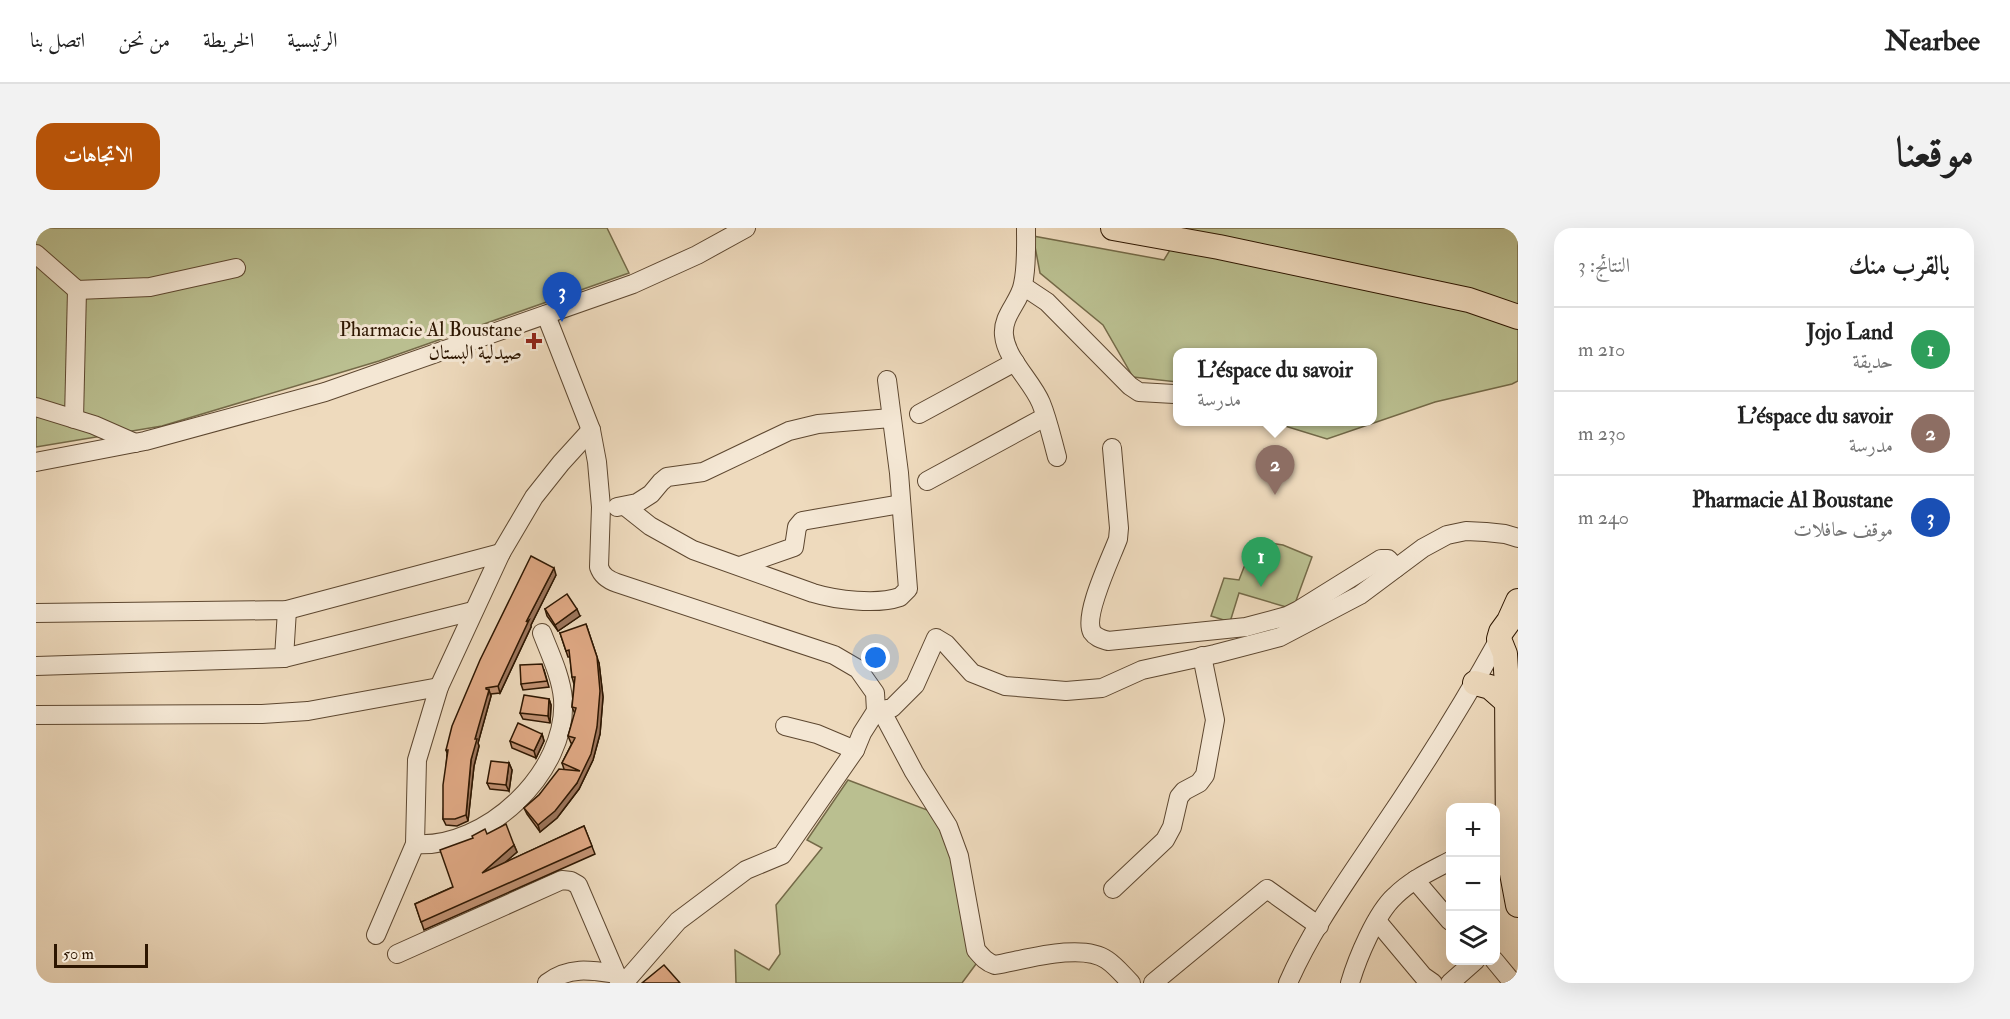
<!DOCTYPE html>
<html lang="ar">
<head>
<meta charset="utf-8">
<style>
  :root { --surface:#fff; --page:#f2f2f2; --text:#222; --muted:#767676; --line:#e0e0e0; --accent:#b45309 }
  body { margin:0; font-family:"IM FELL Double Pica",Amiri,serif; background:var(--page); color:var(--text); direction:rtl }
  .controls { position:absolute; right:18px; bottom:18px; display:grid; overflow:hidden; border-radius:12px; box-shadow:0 6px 24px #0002 }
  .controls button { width:54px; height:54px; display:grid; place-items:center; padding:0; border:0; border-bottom:2px solid var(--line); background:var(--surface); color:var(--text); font:30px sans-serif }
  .scale { position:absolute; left:18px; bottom:15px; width:94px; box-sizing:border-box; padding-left:6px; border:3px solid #2d1601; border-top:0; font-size:16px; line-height:21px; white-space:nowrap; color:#2d1601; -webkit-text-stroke:4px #f4e7d4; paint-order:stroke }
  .you { position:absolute; left:840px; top:430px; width:21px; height:21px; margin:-15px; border:4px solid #fff; border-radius:50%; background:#1a73e8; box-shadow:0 0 0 9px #1a73e833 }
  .badge { display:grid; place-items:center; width:39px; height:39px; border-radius:50%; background:var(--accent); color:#fff; font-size:20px; font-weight:700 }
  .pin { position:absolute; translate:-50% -50px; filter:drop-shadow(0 2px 3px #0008) }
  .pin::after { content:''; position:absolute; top:32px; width:21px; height:18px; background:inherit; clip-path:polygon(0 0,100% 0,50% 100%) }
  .popup { position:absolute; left:1137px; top:120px; width:204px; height:78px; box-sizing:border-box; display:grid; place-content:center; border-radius:12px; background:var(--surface); filter:drop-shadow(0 2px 4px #0005); font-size:20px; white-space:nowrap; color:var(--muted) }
  .popup b { font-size:22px; color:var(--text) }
  .popup::after { content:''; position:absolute; left:50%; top:100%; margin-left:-12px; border:12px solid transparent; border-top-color:var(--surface) }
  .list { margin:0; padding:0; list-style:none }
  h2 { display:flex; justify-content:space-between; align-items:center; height:78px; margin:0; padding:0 24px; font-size:26px }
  h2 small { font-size:20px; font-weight:400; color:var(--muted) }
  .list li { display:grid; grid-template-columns:39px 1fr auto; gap:18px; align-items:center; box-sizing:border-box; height:84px; padding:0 24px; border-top:2px solid var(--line) }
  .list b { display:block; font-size:22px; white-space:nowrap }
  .list p { margin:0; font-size:20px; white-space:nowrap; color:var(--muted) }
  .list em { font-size:20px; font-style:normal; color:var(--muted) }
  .icon { flex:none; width:33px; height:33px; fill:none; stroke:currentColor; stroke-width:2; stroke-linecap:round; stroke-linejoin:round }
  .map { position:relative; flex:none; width:1482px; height:755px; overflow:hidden; direction:ltr; border-radius:18px }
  header { display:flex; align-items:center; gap:36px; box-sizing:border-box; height:84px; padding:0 30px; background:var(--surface); border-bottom:2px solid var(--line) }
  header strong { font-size:28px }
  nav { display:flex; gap:33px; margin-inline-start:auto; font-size:21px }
  .intro { display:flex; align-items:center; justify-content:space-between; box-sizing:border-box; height:144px; padding:0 36px }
  h1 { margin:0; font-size:42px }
  .button { padding:15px 27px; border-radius:18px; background:var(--accent); color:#fff; font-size:21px; font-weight:700 }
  main { display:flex; gap:36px; padding:0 36px }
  aside { flex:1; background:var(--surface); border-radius:18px; box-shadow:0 6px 24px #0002 }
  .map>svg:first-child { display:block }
</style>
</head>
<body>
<header>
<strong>Nearbee</strong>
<nav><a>الرئيسية</a><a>الخريطة</a><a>من نحن</a><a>اتصل بنا</a></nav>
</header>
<div class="intro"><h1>موقعنا</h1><a class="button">الاتجاهات</a></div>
<main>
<aside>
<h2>بالقرب منك<small>النتائج: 3</small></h2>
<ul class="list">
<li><span class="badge" style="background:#2e9e5b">1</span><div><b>Jojo Land</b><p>حديقة</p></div><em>210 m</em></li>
<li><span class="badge" style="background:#8d6e63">2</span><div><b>L'éspace du savoir</b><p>مدرسة</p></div><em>230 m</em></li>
<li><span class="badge" style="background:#1a4fb4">3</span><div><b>Pharmacie Al Boustane</b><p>موقف حافلات</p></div><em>240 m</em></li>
</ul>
</aside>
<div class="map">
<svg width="1482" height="755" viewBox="0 0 1482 755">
  <rect width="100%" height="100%" fill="#eedabd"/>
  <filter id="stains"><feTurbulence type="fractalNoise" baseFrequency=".00333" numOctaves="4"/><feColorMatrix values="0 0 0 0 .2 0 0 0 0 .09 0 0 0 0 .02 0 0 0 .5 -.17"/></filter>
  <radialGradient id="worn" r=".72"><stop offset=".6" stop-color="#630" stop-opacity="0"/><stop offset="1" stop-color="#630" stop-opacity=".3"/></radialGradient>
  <!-- green -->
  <g fill="#babf90" stroke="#746a48" stroke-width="1.5">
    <polygon points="0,0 571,0 593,45 343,133 126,198 0,219"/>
    <polygon points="1147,0 1482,0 1482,153 1476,156 1399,174 1291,211 1236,194 1336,194 1336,124 1142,124 1141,154 1097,149 1067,97 1004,45 997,8 1128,32"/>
    <polygon points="1221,313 1247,317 1276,329 1257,381 1203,365 1194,394 1175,388 1188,350 1203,352 1217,316"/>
    <polygon points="812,552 894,583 920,620 940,736 926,755 700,755 699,722 733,742 744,726 740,677 786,620 771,612"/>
  </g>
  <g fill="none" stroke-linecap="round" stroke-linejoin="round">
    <!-- minor casing -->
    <g stroke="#5d4730" stroke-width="20">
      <g id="minor">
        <path d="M990 0C990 18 991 38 987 56 984 74 966 87 968 107 970 131 996 153 1005 175 1012 192 1016 211 1021 229"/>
        <polyline points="0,26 41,62 114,59 200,40"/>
        <polyline points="987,58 1011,74 1094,158 1103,164 1138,166"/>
        <path d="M510 87 555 202 561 234 565 279 563 339C566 348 572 352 581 355L798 427 822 441 839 465 840 483 826 505 819 522 746 627 710 642 642 693 588 755"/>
        <polyline points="0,179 58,197 99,215"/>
        <polyline points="883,186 979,134"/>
        <polyline points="38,191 41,62"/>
        <path d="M1076 220 1083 300 1082 311C1075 330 1047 387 1056 404 1060 410 1066 411 1072 413L1210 399 1251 388 1263 382 1345 331H1352L1360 340"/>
        <polyline points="0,234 109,213 289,164 597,56 661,27 710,0"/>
        <polyline points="891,253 1009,189"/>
        <polyline points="581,279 601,275 615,266 625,254 631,249 667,244 753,203 782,196 855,190"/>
        <path d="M590 279 614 298 657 322 777 365C800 372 841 377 864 369L872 361 863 245 851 152"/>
        <polyline points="704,338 758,319 761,299 766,293 865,276"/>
        <polyline points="0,385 251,382 465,325"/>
        <polyline points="248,430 251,382"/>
        <polyline points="0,438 248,430 437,383"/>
        <path d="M845 482 878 544 912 598 923 628 940 722C946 729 950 734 959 737 988 732 1046 714 1071 732 1080 738 1087 747 1095 755"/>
        <polyline points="840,483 856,480 879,457 900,410 910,416 936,445 969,458 1030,463 1066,460 1106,442 1179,426 1244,409 1324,367 1387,320 1411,307 1430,303 1450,304 1469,306 1482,310"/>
        <polyline points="0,487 226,486 272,483 403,459"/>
        <polyline points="749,498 781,506 819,522"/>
        <path d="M379 616C450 621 532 544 527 471 525 448 514 426 506 405"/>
        <polyline points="1379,652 1414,693"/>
        <polyline points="1077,661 1129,612 1136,599 1143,569 1148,563 1163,555 1169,547 1179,492 1166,428"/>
        <polyline points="1341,693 1387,748 1397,755"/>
        <polyline points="340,707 379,616 381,532 403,459 465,325 498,269 525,235 555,202"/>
        <polyline points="361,726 526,652 535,653 542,657 584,755"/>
        <polyline points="1458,732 1477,755"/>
        <path d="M511 755C533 738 555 742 580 746"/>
        <polyline points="1117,755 1231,661 1283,698"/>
        <path d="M1252 755C1275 702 1310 654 1342 606 1385 543 1426 478 1463 411"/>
        <path d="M1314 755C1321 731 1340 685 1359 668 1375 652 1395 643 1414 633"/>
        <polyline points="1414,755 1440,732"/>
      </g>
    </g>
    <!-- major casing -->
    <g stroke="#2d1601" stroke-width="26">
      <g id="major">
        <polyline points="1077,0 1183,19 1433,72 1482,89"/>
        <polyline points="1482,373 1473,393 1465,404 1463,411 1469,426 1471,458 1472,624 1482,677"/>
        <polyline points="1439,455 1454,459 1471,474"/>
      </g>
    </g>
    <!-- minor -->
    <use href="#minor" stroke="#f4e7d4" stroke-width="18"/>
    <!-- major -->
    <use href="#major" stroke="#eedabd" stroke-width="24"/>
  </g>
  <!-- wall -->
  <g fill="#c19172" stroke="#2d1601" stroke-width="1.5">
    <polygon points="520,347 495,397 495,399 464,465 455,466 455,468 442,515 443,518 438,538 432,593 421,598 410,597 407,591 411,525 410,522"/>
    <polygon points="509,381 544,388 522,403 511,388"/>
    <polygon points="524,405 563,435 567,469 564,506 557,532 543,561 521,590 504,604 491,586 488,580 503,567 528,541 526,535 536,515 535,515 532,508 539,486 536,479 538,456 536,449 534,429 532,429"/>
    <polygon points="508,442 513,459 487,462 485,456"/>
    <polygon points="513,471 515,477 514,495 487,491 484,485"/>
    <polygon points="506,506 508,513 500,530 476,520 474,513"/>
    <polygon points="473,535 476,542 473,563 454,561 451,555"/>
    <polygon points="548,598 559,626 388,702 379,676 417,659 478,617 481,624 468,635"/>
  </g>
  <!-- shaded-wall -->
  <g fill="#9d765d" stroke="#2d1601" stroke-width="1.5">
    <polygon points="518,340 520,347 495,397 495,399 464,465 462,458 490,394"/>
    <polygon points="541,381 544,388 522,403 519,397"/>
    <polygon points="550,396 563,435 567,469 564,506 557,532 543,561 521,590 504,604 502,597 541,555"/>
    <polygon points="450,460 452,466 453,462 455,468 442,515 443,518 438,538 432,593 430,587 435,532 439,511"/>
    <polygon points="513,471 515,477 514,495 512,488"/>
    <polygon points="506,506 508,513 500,530 498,523"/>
    <polygon points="473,535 476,542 473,563 470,557"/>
    <polygon points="478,617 481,624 449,652 446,645"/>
  </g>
  <!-- building -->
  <g fill="#e0a985" stroke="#2d1601" stroke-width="1.5">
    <polygon points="495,328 518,340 490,394 493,392 462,458 450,460 450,461 453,462 439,511 441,511 435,532 430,587 419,591 407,591 407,557 412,522 410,522 416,498 444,432"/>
    <polygon points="531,366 541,381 519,397 509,381"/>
    <polygon points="550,396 561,429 564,463 561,499 555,526 541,555 519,583 502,597 488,580 503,567 523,541 544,543 526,535 539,510 532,508 540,480 536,479 539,449 536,449 533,422 530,423 524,405"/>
    <polygon points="506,436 511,453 485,456 484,437"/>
    <polygon points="488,467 513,471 512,488 484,485"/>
    <polygon points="482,495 506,506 498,523 474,513"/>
    <polygon points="455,533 473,535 470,557 451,555"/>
    <polygon points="470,596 478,617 446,645 548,598 556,618 385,694 379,676 417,659 404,622 437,610 436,608 449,601 451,606"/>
    <polygon points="628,737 644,755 606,755"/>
  </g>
  <!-- markers -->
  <path fill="#8f2418" stroke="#f4e7d4" stroke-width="2" d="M495 104h6v6h6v6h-6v6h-6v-6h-6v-6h6z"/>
  <g text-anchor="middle" stroke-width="6" stroke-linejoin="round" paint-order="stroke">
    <!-- poi labels -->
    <g font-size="20" fill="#2d1601" stroke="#f4e7d4" text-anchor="end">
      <text x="486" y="108">Pharmacie Al Boustane<tspan x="486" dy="23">صيدلية البستان</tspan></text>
    </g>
  </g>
  <rect width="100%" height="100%" filter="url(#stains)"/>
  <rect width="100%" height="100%" fill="url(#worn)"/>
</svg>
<div class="controls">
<button>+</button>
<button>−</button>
<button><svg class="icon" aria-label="layers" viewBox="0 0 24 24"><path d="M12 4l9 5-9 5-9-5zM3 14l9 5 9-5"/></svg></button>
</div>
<div class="scale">50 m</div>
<div class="you"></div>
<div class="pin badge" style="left:1225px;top:359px;background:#2e9e5b">1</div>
<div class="pin badge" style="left:1239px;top:267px;background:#8d6e63">2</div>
<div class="popup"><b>L'éspace du savoir</b>مدرسة</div>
<div class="pin badge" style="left:526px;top:94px;background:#1a4fb4">3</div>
</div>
</main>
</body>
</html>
